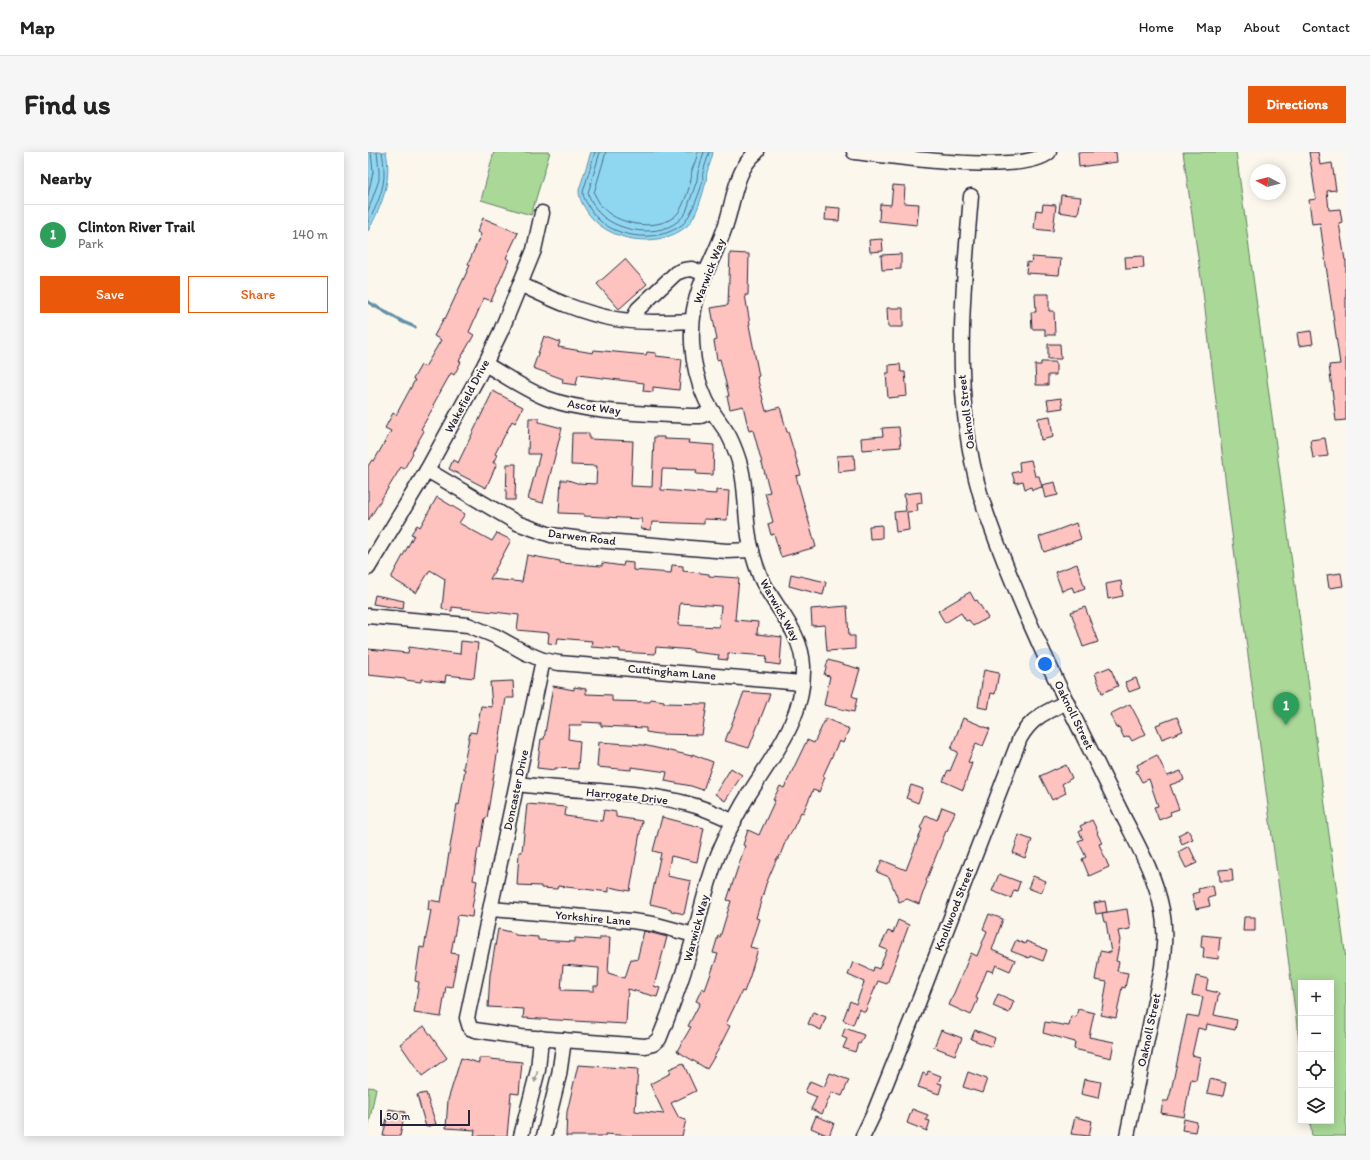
<!DOCTYPE html>
<html lang="en">
<head>
<meta charset="utf-8">
<style>
  :root { --surface:#fff; --page:#f6f6f6; --text:#222; --muted:#767676; --line:#e0e0e0; --accent:#ea580c }
  body { margin:0; font-family:Itim,sans-serif; background:var(--page); color:var(--text) }
  .controls { position:absolute; right:12px; bottom:12px; display:grid; overflow:hidden; border-radius:0px; box-shadow:0 2px 10px #0003 }
  .controls button { width:36px; height:36px; display:grid; place-items:center; padding:0; border:0; border-bottom:1px solid var(--line); background:var(--surface); color:var(--text); font:20px sans-serif }
  .compass { position:absolute; left:882px; top:12px; width:36px; height:36px; border-radius:50%; background:var(--surface); box-shadow:0 2px 10px #0003; rotate:277deg }
  .scale { position:absolute; left:12px; bottom:10px; width:90px; box-sizing:border-box; padding-left:4px; border:2px solid #22223b; border-top:0; font-size:11px; line-height:14px; white-space:nowrap; color:#22223b; -webkit-text-stroke:3px #fbf7ec; paint-order:stroke }
  .you { position:absolute; left:677px; top:512px; width:14px; height:14px; margin:-10px; border:3px solid #fff; border-radius:50%; background:#1a73e8; box-shadow:0 0 0 6px #1a73e833 }
  .badge { display:grid; place-items:center; width:26px; height:26px; border-radius:50%; background:var(--accent); color:#fff; font-size:13px; font-weight:700 }
  .pin { position:absolute; translate:-50% -33px; filter:drop-shadow(0 1px 2px #0008) }
  .pin::after { content:''; position:absolute; top:21px; width:14px; height:12px; background:inherit; clip-path:polygon(0 0,100% 0,50% 100%) }
  .list { margin:0; padding:0; list-style:none }
  h2 { display:flex; justify-content:space-between; align-items:center; height:52px; margin:0; padding:0 16px; font-size:17px }
  h2 small { font-size:13px; font-weight:400; color:var(--muted) }
  .list li { display:grid; grid-template-columns:26px 1fr auto; gap:12px; align-items:center; box-sizing:border-box; height:60px; padding:0 16px; border-top:1px solid var(--line) }
  .list b { display:block; font-size:15px; white-space:nowrap }
  .list p { margin:0; font-size:13px; white-space:nowrap; color:var(--muted) }
  .list em { font-size:13px; font-style:normal; color:var(--muted) }
  .actions { display:flex; gap:8px; padding:12px 16px }
  .actions a { flex:1; padding:9px 0; border:1px solid var(--accent); border-radius:0px; text-align:center; font-size:14px; color:var(--accent) }
  .actions .main { background:var(--accent); color:#fff }
  .icon { flex:none; width:22px; height:22px; fill:none; stroke:currentColor; stroke-width:2; stroke-linecap:round; stroke-linejoin:round }
  .map { position:relative; flex:none; width:978px; height:984px; overflow:hidden; border-radius:0px }
  header { display:flex; align-items:center; gap:24px; box-sizing:border-box; height:56px; padding:0 20px; background:var(--surface); border-bottom:1px solid var(--line) }
  header strong { font-size:19px }
  nav { display:flex; gap:22px; margin-inline-start:auto; font-size:14px }
  .intro { display:flex; align-items:center; justify-content:space-between; box-sizing:border-box; height:96px; padding:0 24px }
  h1 { margin:0; font-size:28px }
  .button { padding:10px 18px; border-radius:0px; background:var(--accent); color:#fff; font-size:14px; font-weight:700 }
  main { display:flex; gap:24px; padding:0 24px }
  aside { flex:1; background:var(--surface); border-radius:0px; box-shadow:0 2px 10px #0003 }
  .map>svg:first-child { display:block }
</style>
</head>
<body>
<header>
<strong>Map</strong>
<nav><a>Home</a><a>Map</a><a>About</a><a>Contact</a></nav>
</header>
<div class="intro"><h1>Find us</h1><a class="button">Directions</a></div>
<main>
<aside>
<h2>Nearby<small></small></h2>
<ul class="list">
<li><span class="badge" style="background:#2e9e5b">1</span><div><b>Clinton River Trail</b><p>Park</p></div><em>140 m</em></li>
</ul>
<div class="actions"><a class="main">Save</a><a>Share</a></div>
</aside>
<div class="map">
<svg width="978" height="984" viewBox="0 0 978 984">
  <rect width="100%" height="100%" fill="#fbf7ec"/>
  <filter id="ink" filterUnits="userSpaceOnUse"><feTurbulence type="fractalNoise" baseFrequency=".025" numOctaves="2"/><feDisplacementMap in="SourceGraphic" scale="8" xChannelSelector="R" yChannelSelector="G"/><feConvolveMatrix kernelMatrix="1 2 1 2 8 2 1 2 1" color-interpolation-filters="sRGB"/></filter>
  <g filter="url(#ink)">
    <!-- green -->
    <g fill="#a9d897" stroke="#667d69">
      <polygon points="126,0 182,0 163,63 113,48"/>
      <polygon points="815,0 868,0 978,807 978,984 944,984 942,969 963,969 963,831 933,831 933,904 861,359 835,140"/>
      <polygon points="0,935 8,936 0,977"/>
    </g>
    <!-- water -->
    <g fill="#8fd7f1" stroke="#638fa8">
      <path d="M0 0H18C24 29 14 53 0 79Z"/>
      <path d="M223 0H345C344 7 341 13 339 20 338 24 339 26 338 29 335 42 328 66 319 74 291 98 237 90 218 58 214 51 211 47 211 38Z"/>
    </g>
    <g fill="none" stroke-linecap="round" stroke-linejoin="round">
      <!-- shore -->
      <g stroke="#4e6a84" stroke-width="1">
        <path d="M227 0 215 40C215 46 219 51 222 57 239 86 289 93 315 72 322 66 334 36 335 27 335 25 334 23 335 21 336 14 340 7 341 0"/>
        <path d="M232 0 220 41C221 45 223 48 225 52 227 55 229 59 232 62 253 82 301 88 318 60L329 28 330 20 336 0"/>
        <path d="M238 0 226 41C229 47 232 53 236 57 252 74 294 80 310 61 315 55 322 35 323 27 324 24 323 21 324 18 326 12 329 6 330 0"/>
        <polyline points="0,43 5,20 3,0"/>
        <polyline points="0,59 11,28 11,19 9,0"/>
        <path d="M0 70C8 56 17 36 16 19 16 13 15 6 14 0"/>
      </g>
      <!-- stream -->
      <polyline stroke="#638fa8" stroke-width="3.5" points="0,150 35,170 47,175"/>
    </g>
    <!-- building -->
    <g fill="#fec2bf" stroke="#22223b" fill-rule="evenodd">
      <polygon points="710,0 748,0 749,10 711,15"/>
      <polygon points="941,0 950,0 952,13 964,11 968,38 959,39 961,58 972,57 974,70 971,71 977,108 978,108 978,268 968,269 961,213 972,212 952,71 944,72 941,48 948,47"/>
      <polygon points="525,33 537,34 536,51 551,52 549,73 511,69 512,52 523,53"/>
      <polygon points="693,43 713,45 710,63 691,60"/>
      <polygon points="675,52 688,53 685,79 666,77 668,58 674,59"/>
      <polygon points="458,55 472,56 471,69 457,68"/>
      <polygon points="115,66 150,81 138,106 141,108 123,149 116,146 101,180 106,183 91,209 93,210 86,223 83,221 65,253 66,254 53,277 56,279 44,300 45,301 36,317 33,315 0,369 0,314 4,308 6,309 23,279 17,276 25,261 28,263 47,228 45,227 53,213 57,215 73,188 66,184 76,166 77,167 102,113 100,112 113,82 109,80"/>
      <polygon points="514,87 515,99 502,100 501,88"/>
      <polygon points="362,101 381,102 380,143 377,143 382,172 381,173 391,224 389,225 398,259 412,255 419,280 420,280 433,323 428,324 448,395 413,405 406,382 403,383 400,372 405,370 397,341 402,340 385,278 381,279 375,254 362,257 359,244 361,244 352,207 349,208 346,189 349,188 343,156 360,153"/>
      <polygon points="533,102 533,117 514,118 513,103"/>
      <polygon points="775,104 776,116 758,117 757,105"/>
      <polygon points="664,105 693,107 691,123 658,121 659,110 663,111"/>
      <polygon points="257,107 279,132 251,157 229,132"/>
      <polygon points="667,142 681,142 681,159 686,159 687,183 677,183 677,177 664,177 663,160 668,160"/>
      <polygon points="519,156 535,156 535,175 520,175"/>
      <polygon points="943,179 945,192 931,194 929,181"/>
      <polygon points="176,184 192,190 190,195 225,201 226,198 278,203 279,200 288,201 288,204 314,207 311,238 285,235 285,240 275,239 276,231 210,223 208,233 194,231 195,227 165,216"/>
      <polygon points="680,192 692,192 693,207 680,207"/>
      <polygon points="673,210 688,210 688,223 680,223 680,233 668,233 667,213 673,213"/>
      <polygon points="532,212 533,220 537,220 539,244 520,246 518,221 521,221 521,213"/>
      <polygon points="125,239 155,255 147,271 144,269 127,302 129,303 125,311 129,311 118,336 81,317 85,308 90,311"/>
      <polygon points="693,246 695,256 681,258 679,248"/>
      <polygon points="682,264 685,285 673,288 670,266"/>
      <polygon points="161,266 171,266 171,270 194,276 175,351 160,347 172,302 160,302"/>
      <polygon points="531,275 533,295 494,298 493,286 515,284 514,276"/>
      <polygon points="204,281 221,281 221,287 265,289 263,334 284,335 286,285 296,285 296,287 321,288 320,291 346,293 345,323 328,322 329,318 294,317 293,338 348,342 348,338 361,339 359,368 336,367 336,372 284,370 283,378 273,377 274,367 216,364 216,362 191,361 193,328 200,328 209,331 228,332 229,314 203,313"/>
      <polygon points="957,286 960,304 945,306 942,288"/>
      <polygon points="486,303 487,318 470,320 469,304"/>
      <polygon points="663,308 667,324 671,324 674,335 664,338 663,335 657,337 655,329 647,331 644,321 652,319 651,310"/>
      <polygon points="139,312 148,312 147,348 138,348"/>
      <polygon points="687,330 690,343 677,346 674,333"/>
      <polygon points="553,340 554,351 549,352 550,359 539,360 541,378 528,380 526,360 538,359 536,342"/>
      <path d="M69 345 97 362 91 371 124 389 129 381 143 388 122 427 154 430 159 403 192 409V411L234 414V411L255 414 256 410 265 411V418L303 421 304 413 315 414V419L341 422V424L371 426 367 468 390 470 389 482 414 485 412 513 398 511 399 504 360 501V508L350 507 351 503 325 500V498L288 495 287 502 252 500V497L223 495 224 489 190 486 189 492 180 491 181 481 149 478 151 463 84 455V459L78 458 74 456 77 427 62 418 48 441 23 426 46 383 43 382 49 373 52 375ZM312 451 353 454 351 475 310 473Z"/>
      <polygon points="708,371 713,387 676,400 671,385"/>
      <polygon points="514,373 514,386 502,387 501,374"/>
      <polygon points="709,412 717,436 706,440 704,435 694,439 687,420"/>
      <polygon points="973,421 975,434 961,436 959,423"/>
      <polygon points="423,422 458,430 455,443 421,434"/>
      <polygon points="753,429 755,444 740,447 738,432"/>
      <polygon points="602,440 607,449 609,448 620,466 605,474 601,468 598,469 593,461 577,471 570,459"/>
      <polygon points="7,443 36,449 35,457 5,452"/>
      <polygon points="479,454 481,484 487,484 487,497 459,499 457,473 444,474 443,457"/>
      <polygon points="717,455 730,490 715,495 703,460"/>
      <polygon points="93,489 110,491 106,526 78,523 77,530 53,527 53,530 37,528 37,527 0,523 0,497 40,501 41,495 92,502"/>
      <polygon points="460,508 492,517 484,544 489,546 486,560 456,553 462,524 456,523"/>
      <polygon points="742,515 750,534 734,541 727,521"/>
      <polygon points="616,518 631,521 627,542 623,541 620,557 610,555"/>
      <polygon points="768,526 772,536 761,540 757,530"/>
      <polygon points="145,529 146,546 138,546 119,666 117,666 112,696 110,696 105,728 109,729 104,756 105,756 104,765 90,763 83,801 90,802 84,835 78,834 73,865 46,861 51,830 47,829 52,795 56,796 63,758 60,758 61,748 73,750 89,652 91,653 97,617 95,617 102,580 108,581 113,554 124,555 122,530"/>
      <polygon points="185,534 206,538 206,535 218,537 218,542 244,543 244,549 282,550 283,547 296,549 296,551 339,552 334,583 290,582 278,580 278,576 233,574 233,571 214,570 213,573 201,573 200,587 212,589 210,617 187,616 187,618 169,616 173,587 176,587"/>
      <polygon points="376,540 402,542 381,596 357,589"/>
      <polygon points="762,552 778,582 764,589 761,584 756,586 751,575 748,576 742,562"/>
      <polygon points="809,565 815,579 794,587 788,573"/>
      <polygon points="458,566 481,577 475,591 471,589 455,624 457,625 451,640 445,638 435,661 433,660 422,683 420,683 411,706 409,706 398,732 388,766 391,767 382,795 390,797 382,824 376,840 374,839 358,872 362,874 349,900 339,917 309,899 323,875 320,874 332,851 328,849 334,836 337,838 350,802 345,801 350,784 352,785 363,749 359,748 377,694 375,693 380,678 391,683 407,648 405,648 412,634 416,636 439,588 446,591"/>
      <polygon points="595,566 622,577 615,594 608,591 600,610 604,611 595,638 575,629 580,618 582,619 590,600 583,597"/>
      <polygon points="231,590 275,593 324,604 324,602 345,610 335,638 323,634 297,629 299,620 263,615 263,618 229,615"/>
      <polygon points="789,603 799,624 813,619 816,628 802,633 811,657 802,660 803,663 791,668 786,655 790,654 781,627 774,630 768,619 771,618 769,613"/>
      <polygon points="698,613 704,626 694,632 698,641 684,648 672,624 687,617 687,618"/>
      <polygon points="363,616 374,623 357,649 347,642"/>
      <polygon points="543,633 555,637 550,651 538,646"/>
      <polygon points="159,652 198,655 197,664 234,669 236,658 248,660 248,665 274,669 262,739 241,735 241,740 190,734 189,737 173,736 173,734 149,733 151,700 154,700"/>
      <polygon points="574,655 587,660 579,679 578,679 558,729 559,730 551,752 539,747 531,750 521,725 509,720 514,708 538,718 554,677 552,676 558,663 569,668"/>
      <polygon points="294,665 336,676 329,710 303,704 299,724 323,729 316,762 303,759 303,757 282,752 293,701 285,699"/>
      <polygon points="724,668 730,680 729,681 734,691 731,692 741,715 721,724 714,707 718,705 710,689 715,687 711,680 714,678 712,674"/>
      <polygon points="820,678 825,687 814,692 810,683"/>
      <polygon points="651,683 664,688 657,706 645,701"/>
      <polygon points="821,694 829,711 818,716 810,700"/>
      <polygon points="864,717 865,729 852,729 851,718"/>
      <polygon points="631,722 652,730 649,739 646,738 643,746 624,739"/>
      <polygon points="665,724 678,729 673,741 660,736"/>
      <polygon points="845,733 847,744 840,746 842,754 828,757 824,742 831,740 830,737"/>
      <polygon points="737,749 739,760 728,762 726,751"/>
      <polygon points="759,757 762,777 750,779 752,788 748,809 751,810 749,819 760,821 757,836 754,835 748,866 733,863 739,830 727,828 732,799 743,801 738,770 736,770 734,761"/>
      <polygon points="621,762 635,767 624,798 647,808 642,819 628,813 625,820 619,818 608,846 610,847 603,863 581,853 603,801 609,804 619,779 615,777"/>
      <polygon points="876,765 887,765 887,779 875,779"/>
      <polygon points="530,768 541,773 519,832 510,829 497,860 491,857 485,873 475,868 482,849 488,852 496,830 480,823 485,810 505,819 506,815 511,817 519,798 512,795 520,779 525,781"/>
      <path d="M130 777 147 781V783L170 785V788L207 790V786L232 788V785H242L240 821 257 826 263 807 269 808 276 779 299 785 286 834 292 836 289 845 260 837 258 872 155 866 156 857 120 855 122 823ZM195 813 231 816 230 834H226V839L193 838Z"/>
      <polygon points="834,783 852,785 850,807 835,805 836,796 833,795"/>
      <polygon points="648,788 657,792 658,789 679,798 675,809 662,804 661,806 643,799"/>
      <polygon points="828,824 840,827 838,838 851,841 846,863 869,868 867,878 839,872 838,878 830,876 824,903 832,905 828,928 823,927 816,965 793,961 795,949 800,949 803,939 819,863 831,865 835,845 824,843"/>
      <polygon points="630,842 646,849 641,861 625,854"/>
      <polygon points="710,857 726,861 721,885 746,890 743,906 706,897 707,890 675,881 677,870 701,874 703,864 708,865"/>
      <polygon points="445,860 458,865 453,878 440,872"/>
      <polygon points="56,874 79,906 54,924 32,892"/>
      <polygon points="477,876 496,883 492,892 490,891 487,900 475,896 479,887 474,885"/>
      <polygon points="573,878 594,886 587,903 566,895"/>
      <polygon points="607,878 627,886 624,895 603,887"/>
      <polygon points="93,906 111,911 111,906 122,906 122,907 154,910 151,942 143,941 139,984 106,984 107,978 78,976 80,948"/>
      <polygon points="315,911 328,939 303,951 311,966 318,968 314,984 264,984 237,982 237,984 198,984 199,960 210,913 270,917 267,959 296,962 282,932 303,921 301,917"/>
      <polygon points="560,919 573,924 570,931 574,932 571,942 550,935 555,921 559,923"/>
      <polygon points="600,920 619,927 614,941 595,935"/>
      <polygon points="462,921 481,928 474,944 464,940 454,962 443,957 449,945 437,940 442,929 456,935"/>
      <polygon points="716,927 733,930 730,946 713,942"/>
      <polygon points="842,927 858,931 855,944 839,941"/>
      <polygon points="58,941 68,972 58,975 49,943"/>
      <polygon points="21,957 37,960 32,984 15,984"/>
      <polygon points="544,957 560,963 558,968 562,969 559,979 539,971"/>
      <polygon points="448,964 466,971 461,984 443,976"/>
      <polygon points="707,965 724,969 721,984 703,982"/>
      <polygon points="816,967 829,970 827,980 814,978"/>
    </g>
    <g fill="none" stroke-linecap="round" stroke-linejoin="round">
      <!-- minor casing -->
      <g stroke="#22223b" stroke-width="17">
        <g id="minor">
          <path d="M486 0C524 4 655 24 681 0"/>
          <path d="M603 44C594 152 582 259 619 363 642 428 669 489 699 551 718 590 738 629 757 668 772 697 788 726 794 758 798 777 796 796 794 815L759 984"/>
          <path d="M152 132C183 147 213 161 247 167 272 171 299 170 324 169"/>
          <polyline points="265,168 270,157 308,121 316,118 324,117 337,122"/>
          <path d="M117 212C138 224 159 239 181 247 221 262 280 261 323 264H333L344 259"/>
          <polyline points="59,318 149,371 183,383 214,387 359,399 384,398"/>
          <polyline points="0,416 59,318 117,212 133,179 166,98 174,61"/>
          <path d="M0 464 100 473 127 484 158 501 175 508 99 866 102 876 107 878 153 885 277 894 285 892 291 887C302 860 312 833 320 805 330 773 336 740 348 708 355 689 365 670 375 652 401 607 437 571 435 514 434 479 405 454 392 424 386 409 382 394 380 378 377 357 378 336 373 316 370 305 366 294 361 284 354 272 344 261 338 248 322 214 319 171 332 135 339 116 349 98 356 78 366 52 366 18 389 0"/>
          <polyline points="175,508 191,511 434,531"/>
          <path d="M150 632C205 640 263 637 317 651 334 655 350 662 366 670"/>
          <polyline points="123,757 264,769 285,772 326,783"/>
          <polyline points="153,984 170,918 173,886"/>
          <polyline points="176,984 191,923 196,888"/>
          <path d="M495 984 506 961 547 859 652 586C664 565 678 560 699 550"/>
        </g>
      </g>
      <!-- minor -->
      <use href="#minor" stroke="#fbf7ec" stroke-width="14"/>
    </g>
    <!-- one-way arrows -->
    <defs><path id="oneway-solid" d="M-6-.8H1V-3.2L6.5 0L1 3.2V.8H-6Z"/></defs>
    <use fill="#99979c" href="#oneway-solid" transform="translate(168 925) rotate(104)"/>
  </g>
  <g text-anchor="middle" stroke-width="4" stroke-linejoin="round" paint-order="stroke">
    <!-- street labels -->
    <g font-size="12" fill="#22223b" stroke="#fbf7ec">
      <text transform="translate(341 119) rotate(-69)" y="4">Warwick Way</text>
      <text transform="translate(99 244) rotate(-62)" y="4">Wakefield Drive</text>
      <text transform="translate(226 255) rotate(8)" y="4">Ascot Way</text>
      <text transform="translate(598 260) rotate(-97)" y="4">Oaknoll Street</text>
      <text transform="translate(214 385) rotate(7)" y="4">Darwen Road</text>
      <text transform="translate(412 458) rotate(61)" y="4">Warwick Way</text>
      <text transform="translate(304 520) rotate(5)" y="4">Cuttingham Lane</text>
      <text transform="translate(706 563) rotate(64)" y="4">Oaknoll Street</text>
      <text transform="translate(148 638) rotate(-78)" y="4">Doncaster Drive</text>
      <text transform="translate(259 644) rotate(6)" y="4">Harrogate Drive</text>
      <text transform="translate(586 757) rotate(-69)" y="4">Knollwood Street</text>
      <text transform="translate(225 766) rotate(5)" y="4">Yorkshire Lane</text>
      <text transform="translate(328 776) rotate(-75)" y="4">Warwick Way</text>
      <text transform="translate(781 878) rotate(-78)" y="4">Oaknoll Street</text>
    </g>
  </g>
</svg>
<div class="controls">
<button>+</button>
<button>−</button>
<button><svg class="icon" aria-label="locate" viewBox="0 0 24 24"><circle cx="12" cy="12" r="6"/><path d="M12 2v4M12 18v4M2 12h4M18 12h4"/></svg></button>
<button><svg class="icon" aria-label="layers" viewBox="0 0 24 24"><path d="M12 4l9 5-9 5-9-5zM3 14l9 5 9-5"/></svg></button>
</div>
<svg class="compass" viewBox="-18 -18 36 36"><path d="M0-13l5 13h-10z" fill="#e53935"/><path d="M0 13l5-13h-10z" fill="#767676"/></svg>
<div class="scale">50 m</div>
<div class="you"></div>
<div class="pin badge" style="left:918px;top:573px;background:#2e9e5b">1</div>
</div>
</main>
</body>
</html>
